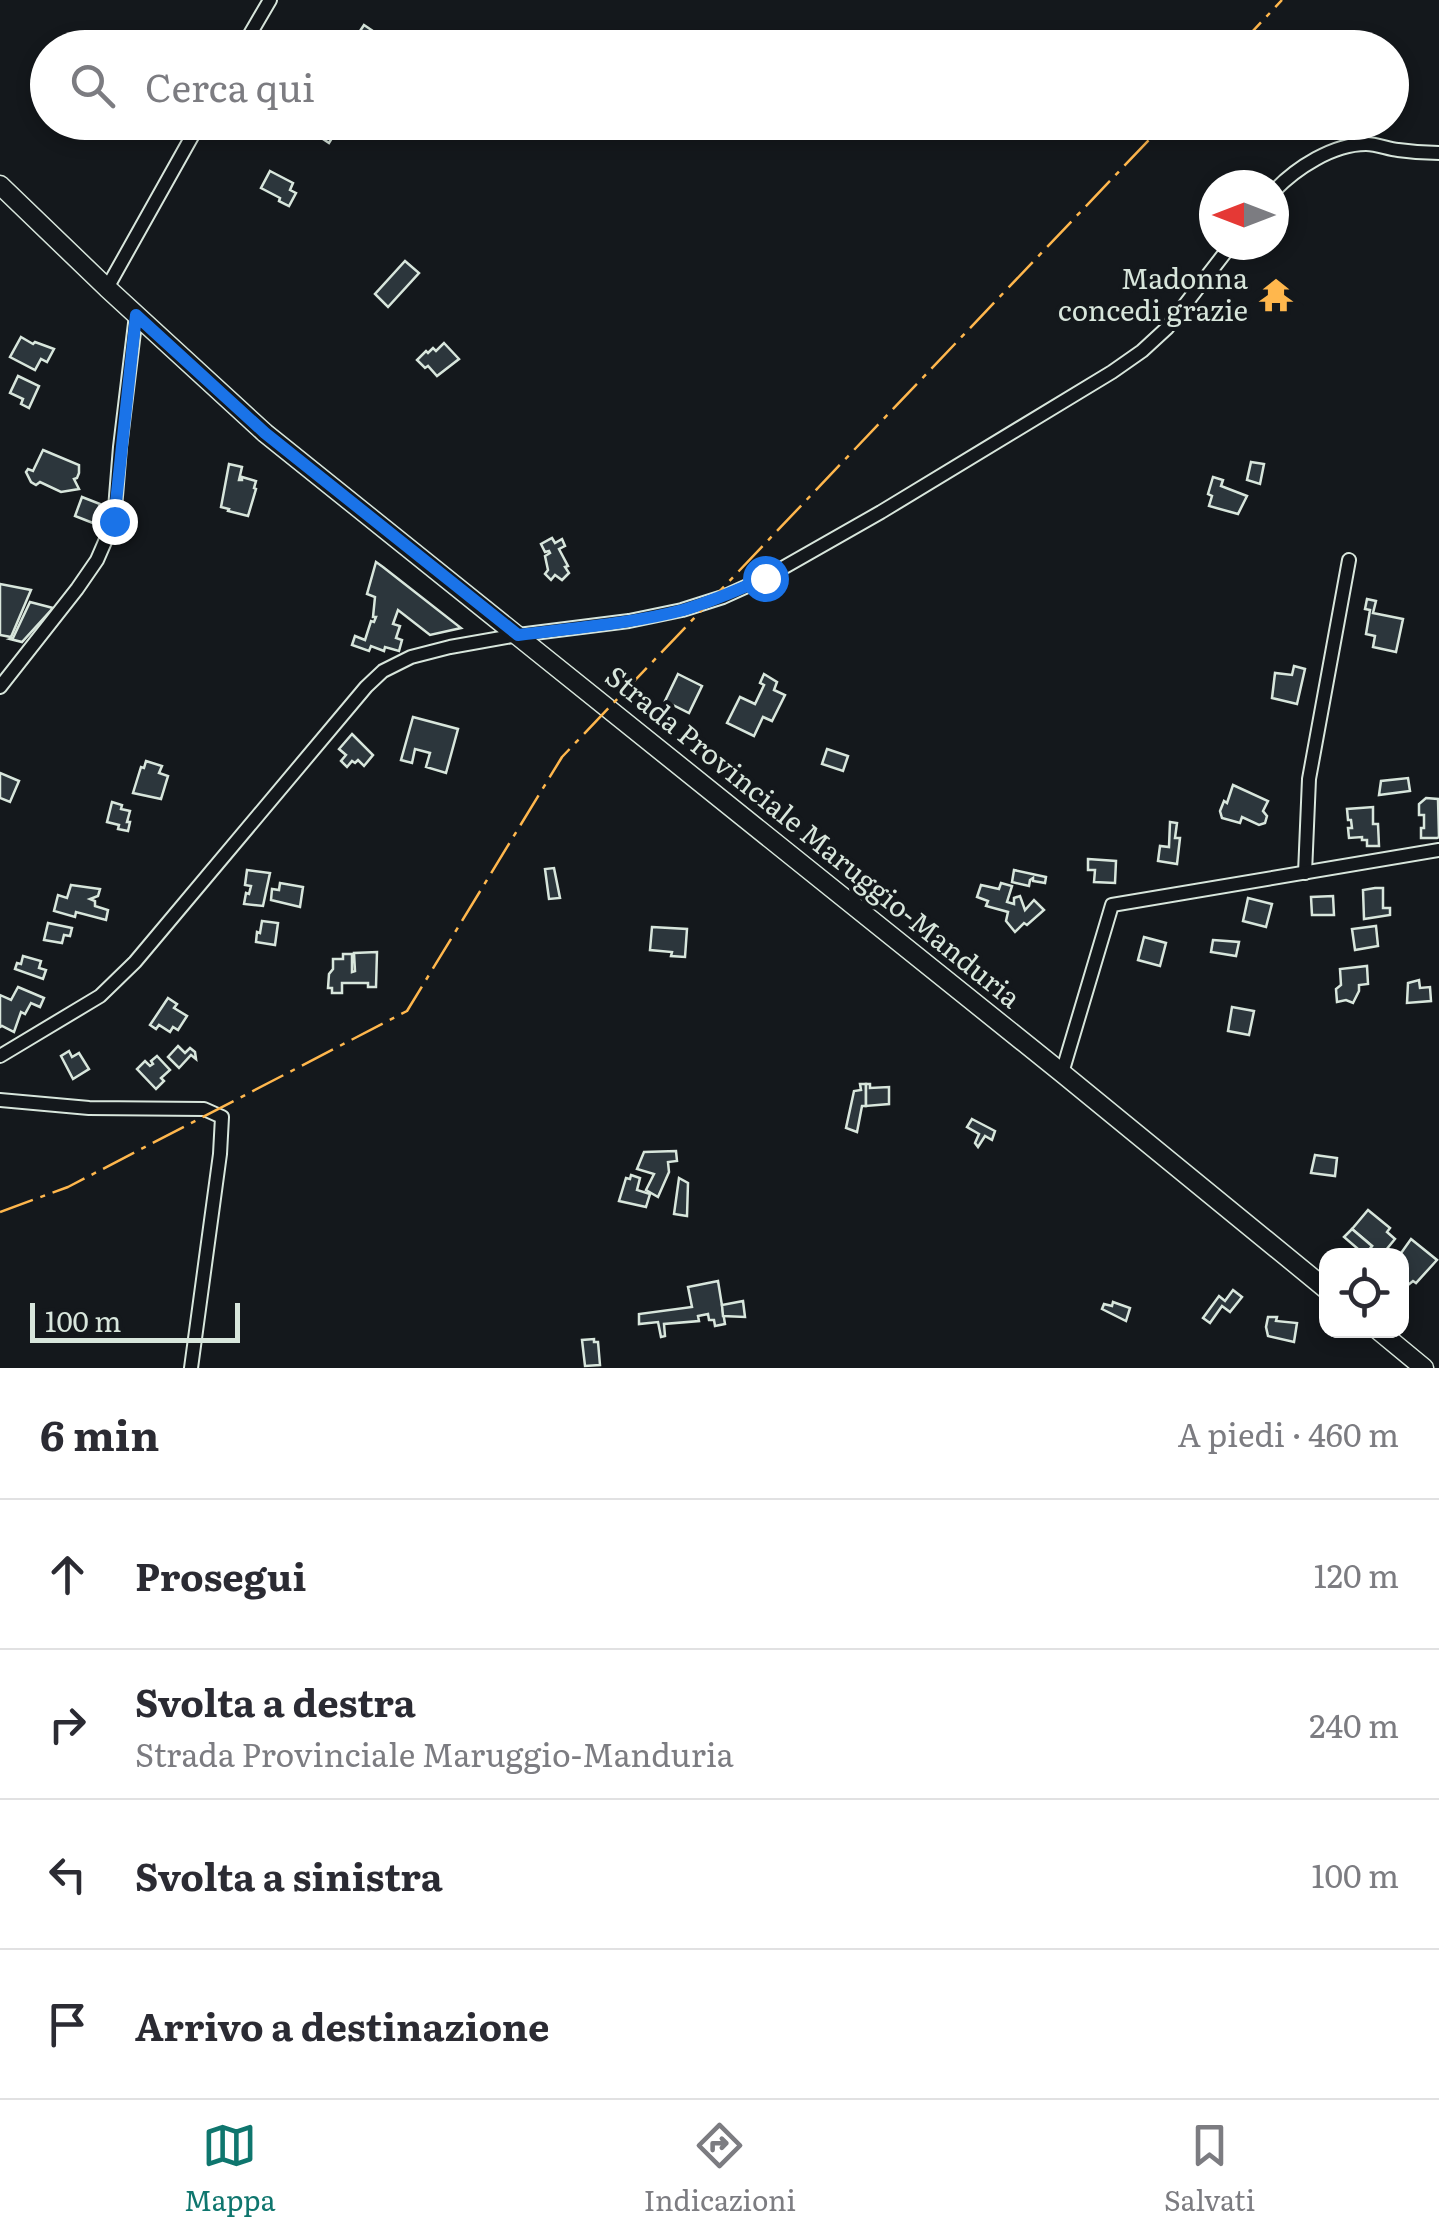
<!DOCTYPE html>
<html lang="it">
<head>
<meta charset="utf-8">
<style>
  :root { --surface:#fff; --page:#f2f2f3; --text:#2b2b33; --muted:#7c7c81; --line:#e1e1e2; --accent:#0f766e }
  body { margin:0; font-family:Literata,serif; background:var(--page); color:var(--text) }
  .controls { position:absolute; right:30px; bottom:30px; display:grid; overflow:hidden; border-radius:20px; box-shadow:0 5px 15px #0003 }
  .controls button { width:90px; height:90px; display:grid; place-items:center; padding:0; border:0; border-bottom:2px solid var(--line); background:var(--surface); color:var(--text); font:50px sans-serif }
  .compass { position:absolute; left:1199px; top:170px; width:90px; height:90px; border-radius:50%; background:var(--surface); box-shadow:0 5px 15px #0003; rotate:270deg }
  .scale { position:absolute; left:30px; bottom:25px; width:210px; box-sizing:border-box; padding-left:10px; border:5px solid #d8e6dc; border-top:0; font-size:28px; line-height:35px; white-space:nowrap; color:#d8e6dc; -webkit-text-stroke:8px #14181c; paint-order:stroke }
  .stop { position:absolute; width:30px; height:30px; margin:-22px; border:8px solid #1a73e8; border-radius:50%; background:#fff }
  .stop.end { background:#1a73e8; border-color:#fff; box-shadow:0 2px 10px #0008 }
  .list { margin:0; padding:0; list-style:none }
  h2 { display:flex; justify-content:space-between; align-items:center; height:130px; margin:0; padding:0 40px; font-size:42px }
  h2 small { font-size:32px; font-weight:400; color:var(--muted) }
  .list li { display:grid; grid-template-columns:65px 1fr auto; gap:30px; align-items:center; box-sizing:border-box; height:150px; padding:0 40px; border-top:2px solid var(--line) }
  .list b { display:block; font-size:38px; white-space:nowrap }
  .list p { margin:0; font-size:32px; white-space:nowrap; color:var(--muted) }
  .list em { font-size:32px; font-style:normal; color:var(--muted) }
  .icon { flex:none; width:55px; height:55px; fill:none; stroke:currentColor; stroke-width:2; stroke-linecap:round; stroke-linejoin:round }
  .map { position:relative; flex:none; width:1439px; height:1368px; overflow:hidden }
  .search { position:absolute; background:var(--surface); box-shadow:0 5px 15px #0003; left:30px; right:30px; top:30px; height:110px; display:flex; align-items:center; gap:25px; box-sizing:border-box; padding:0 35px; border-radius:55px; color:var(--muted); font-size:38px }
  .sheet { height:730px; background:var(--surface) }
  nav { display:flex; justify-content:space-around; align-items:center; box-sizing:border-box; height:140px; border-top:2px solid var(--line); background:var(--surface); font-size:28px; color:var(--muted) }
  nav a { display:grid; justify-items:center; gap:5px }
  nav .on { color:var(--accent) }
  .map>svg:first-child { display:block }
</style>
</head>
<body>
<div class="map">
<svg width="1439" height="1368" viewBox="0 0 1439 1368">
  <rect width="100%" height="100%" fill="#14181c"/>
  <!-- building -->
  <g fill="#2c363c" stroke="#d8e6dc" stroke-width="2.5">
    <polygon points="364,25 379,35 371,48 359,48 352,43"/>
    <polygon points="320,122 342,122 329,143 314,133"/>
    <polygon points="270,171 293,183 290,190 296,193 289,206 279,201 280,198 261,188"/>
    <polygon points="405,261 419,273 388,307 375,294"/>
    <polygon points="21,337 33,344 35,342 54,349 47,362 41,359 35,370 10,357"/>
    <polygon points="444,343 459,359 437,376 428,366 425,368 417,360 426,351 428,353 433,348 436,351"/>
    <polygon points="18,376 39,386 29,408 21,404 23,399 10,393"/>
    <polygon points="43,450 79,465 79,473 77,478 74,479 79,489 61,492 40,482 36,485 31,482 26,472 28,469 33,471"/>
    <polygon points="1251,462 1264,464 1260,484 1247,480"/>
    <polygon points="229,464 242,467 239,480 242,480 242,477 256,481 254,488 256,489 248,516 228,511 229,509 221,507"/>
    <polygon points="1213,477 1223,480 1221,486 1247,496 1238,514 1209,506 1212,496 1208,494"/>
    <polygon points="82,497 100,504 93,523 75,516"/>
    <polygon points="552,538 555,543 562,539 565,546 559,549 568,566 565,567 569,573 562,580 555,575 551,580 545,574 548,570 545,556 550,553 549,551 545,552 541,544"/>
    <polygon points="376,562 383,567 461,628 430,635 398,610 393,624 400,626 396,638 402,640 399,651 385,647 384,651 371,646 369,651 352,645 355,636 365,640 371,621 374,622 376,617 373,617 375,597 367,594"/>
    <polygon points="0,584 31,590 11,637 0,635"/>
    <polygon points="1367,599 1376,601 1373,613 1403,619 1396,652 1373,647 1375,636 1366,634 1370,610 1365,609"/>
    <polygon points="30,602 53,608 22,642 10,639 13,638"/>
    <polygon points="1294,666 1305,669 1297,704 1272,698 1275,673 1292,675"/>
    <polygon points="678,674 702,686 689,713 665,701"/>
    <polygon points="764,674 777,682 774,690 785,695 772,721 763,717 754,736 727,723 740,697 755,704 764,685 760,683"/>
    <polygon points="413,717 458,729 446,773 426,767 430,753 415,749 412,763 401,760"/>
    <polygon points="352,734 373,755 364,766 358,760 355,763 352,761 347,767 341,761 346,755 339,749"/>
    <polygon points="827,749 848,756 843,771 822,764"/>
    <polygon points="146,761 162,766 159,773 168,776 161,799 133,793 141,767 144,768"/>
    <polygon points="0,773 19,781 10,802 0,798"/>
    <polygon points="1408,778 1410,791 1379,795 1381,781"/>
    <polygon points="1233,785 1268,801 1263,811 1267,816 1265,823 1259,825 1242,817 1240,823 1222,818 1220,811 1224,801 1227,803"/>
    <polygon points="1426,798 1438,799 1439,837 1437,838 1421,838 1421,828 1424,828 1424,815 1419,815 1419,804"/>
    <polygon points="112,802 122,805 121,809 130,811 127,822 130,822 128,831 118,829 119,825 107,822"/>
    <polygon points="1373,807 1373,824 1378,824 1379,846 1367,846 1367,840 1362,840 1362,837 1349,838 1348,828 1352,828 1351,820 1348,820 1347,809"/>
    <polygon points="1170,822 1177,823 1175,838 1180,838 1177,864 1158,861 1160,846 1169,847"/>
    <polygon points="1088,859 1116,861 1115,883 1094,882 1095,870 1088,870"/>
    <polygon points="554,868 560,898 549,899 545,869"/>
    <polygon points="247,870 270,873 263,906 244,904 246,893 249,894 251,886 245,885"/>
    <polygon points="1014,870 1046,877 1045,883 1033,881 1033,878 1030,880 1029,886 1012,882"/>
    <polygon points="280,883 303,887 300,907 271,900 272,889 279,890"/>
    <polygon points="1001,883 1012,886 1007,902 1014,904 1014,898 1020,896 1025,910 1034,900 1044,910 1027,925 1024,923 1015,932 1006,921 1008,912 986,906 988,901 977,897 981,885 999,889"/>
    <polygon points="71,885 100,889 98,896 90,899 95,901 95,906 108,910 106,920 76,912 75,917 54,911 58,895 67,898"/>
    <polygon points="1375,888 1383,888 1383,908 1390,908 1390,915 1364,919 1363,890"/>
    <polygon points="1333,896 1334,915 1312,915 1311,897"/>
    <polygon points="1248,898 1272,904 1266,927 1243,921"/>
    <polygon points="262,921 278,923 275,945 256,942 257,932 260,933"/>
    <polygon points="48,923 72,928 70,936 64,935 62,943 44,940"/>
    <polygon points="1376,926 1378,946 1355,950 1352,929"/>
    <polygon points="652,927 687,929 685,957 671,956 672,952 650,950"/>
    <polygon points="1144,937 1166,943 1160,966 1138,960"/>
    <polygon points="1213,940 1239,942 1236,956 1211,952"/>
    <polygon points="377,952 376,987 368,987 368,983 342,983 342,993 332,993 332,988 328,988 329,974 333,969 333,959 343,959 343,954 352,954 352,972 355,971 354,953"/>
    <polygon points="23,956 41,961 39,968 46,970 43,979 15,969 17,963 21,964"/>
    <polygon points="1367,966 1368,984 1359,985 1359,991 1353,1003 1346,1000 1337,1002 1336,989 1341,985 1340,969"/>
    <polygon points="1419,980 1420,988 1430,987 1431,1001 1407,1003 1408,983"/>
    <polygon points="18,987 44,998 40,1007 31,1003 25,1014 21,1012 14,1032 2,1026 0,1027 0,995 11,1000"/>
    <polygon points="168,998 177,1004 174,1008 187,1016 178,1030 173,1027 170,1032 159,1025 156,1029 150,1025"/>
    <polygon points="1232,1007 1254,1011 1249,1035 1228,1031"/>
    <polygon points="178,1046 185,1053 190,1048 195,1052 196,1059 191,1055 179,1068 168,1057"/>
    <polygon points="69,1051 72,1057 79,1053 89,1069 73,1079 61,1056"/>
    <polygon points="157,1056 170,1070 161,1078 164,1081 156,1089 137,1069 145,1061 150,1066 153,1064 151,1061"/>
    <polygon points="860,1084 866,1084 866,1106 862,1106 857,1132 846,1128 854,1091 861,1090"/>
    <polygon points="866,1084 870,1084 870,1088 889,1087 889,1104 866,1106"/>
    <polygon points="972,1119 995,1131 992,1140 985,1136 978,1147 975,1143 979,1134 967,1127"/>
    <polygon points="676,1151 677,1161 668,1162 669,1172 658,1197 646,1190 654,1174 637,1169 644,1152"/>
    <polygon points="1315,1155 1337,1158 1335,1176 1311,1173"/>
    <polygon points="631,1175 640,1178 637,1190 650,1194 646,1207 619,1201 626,1178 630,1179"/>
    <polygon points="679,1178 688,1183 687,1216 674,1214"/>
    <polygon points="1368,1210 1390,1228 1387,1232 1395,1239 1381,1256 1375,1256 1369,1250 1372,1246 1352,1229"/>
    <polygon points="1352,1229 1372,1246 1365,1255 1344,1237"/>
    <polygon points="1411,1239 1437,1260 1416,1283 1413,1281 1408,1285 1402,1278 1402,1256 1399,1256"/>
    <polygon points="718,1281 725,1324 715,1326 714,1320 709,1320 708,1314 698,1316 699,1321 664,1324 665,1336 661,1337 658,1322 639,1324 639,1314 692,1307 688,1287"/>
    <polygon points="1233,1290 1242,1297 1230,1312 1222,1306 1210,1323 1203,1318 1219,1296 1225,1301"/>
    <polygon points="743,1301 745,1317 723,1316 722,1305"/>
    <polygon points="1113,1302 1130,1308 1126,1321 1102,1309 1104,1304 1112,1306"/>
    <polygon points="1268,1317 1277,1317 1276,1321 1297,1323 1294,1342 1268,1336 1266,1327"/>
    <polygon points="594,1339 594,1342 598,1342 600,1365 585,1366 582,1340"/>
  </g>
  <g fill="none" stroke-linecap="round" stroke-linejoin="round">
    <!-- minor casing -->
    <g stroke="#d8e6dc" stroke-width="16">
      <g id="minor">
        <polyline points="242,48 270,0"/>
        <path d="M1274 191C1296 168 1333 144 1366 144 1377 144 1388 149 1398 150 1412 152 1426 153 1439 153"/>
        <polyline points="107,288 200,122"/>
        <polyline points="0,687 77,589 97,560 114,521 120,447 136,315"/>
        <polyline points="1305,873 1309,779 1349,560"/>
        <polyline points="0,1056 100,996 135,962 366,687 383,671 411,657 450,647 518,635 629,621 682,610 723,597 765,578 881,512 1112,372 1142,351 1167,328 1231,245"/>
        <polyline points="1062,1073 1112,905 1439,850"/>
        <polyline points="0,1100 89,1108 204,1109 222,1117 220,1154 191,1368"/>
      </g>
    </g>
    <!-- secondary casing -->
    <g stroke="#d8e6dc" stroke-width="21">
      <g id="secondary">
        <polyline points="0,185 107,288 265,433 1062,1073 1326,1289"/>
        <polyline points="1378,1330 1424,1368"/>
      </g>
    </g>
    <!-- minor -->
    <use href="#minor" stroke="#14181c" stroke-width="12"/>
    <!-- secondary -->
    <use href="#secondary" stroke="#14181c" stroke-width="18"/>
    <!-- power -->
    <g stroke="#ffb74d" stroke-width="2.5" stroke-dasharray="35 8 5 8" stroke-linecap="butt">
      <polyline points="1237,48 1282,0"/>
      <polyline points="0,1212 68,1187 407,1011 562,757 1166,122"/>
    </g>
  </g>
  <g fill="none" stroke-linecap="round" stroke-linejoin="round">
    <!-- route -->
    <path stroke="#1a73e8" stroke-width="12" d="M114 521 136 315 265 433 518 635C573 628 630 624 683 610 711 602 738 590 765 578"/>
  </g>
  <!-- icons -->
  <defs>
    <g id="temple-bare" transform="scale(2.7)"><path d="M0-6L5-2H3V0L6.5 2.5H4V6H1.5V3h-3V6H-4V2.5H-6.5L-3 0V-2H-5Z" fill="#ffb74d" stroke="#14181c" stroke-width="2.5" paint-order="stroke"/></g>
  </defs>
  <g fill-rule="evenodd">
    <use href="#temple-bare" x="1276" y="295"/>
  </g>
  <g text-anchor="middle" stroke-width="8" stroke-linejoin="round" paint-order="stroke">
    <!-- poi labels -->
    <g font-size="28" fill="#d8e6dc" stroke="#14181c" text-anchor="end">
      <text x="1248" y="289">Madonna<tspan x="1248" dy="32">concedi grazie</tspan></text>
    </g>
    <!-- street labels -->
    <g font-size="28" fill="#d8e6dc" stroke="#14181c">
      <text transform="translate(813 837) rotate(39)" y="10">Strada Provinciale Maruggio-Manduria</text>
    </g>
  </g>
</svg>
<div class="controls">
<button><svg class="icon" aria-label="locate" viewBox="0 0 24 24"><circle cx="12" cy="12" r="6"/><path d="M12 2v4M12 18v4M2 12h4M18 12h4"/></svg></button>
</div>
<svg class="compass" viewBox="-18 -18 36 36"><path d="M0-13l5 13h-10z" fill="#e53935"/><path d="M0 13l5-13h-10z" fill="#7c7c81"/></svg>
<div class="scale">100 m</div>
<div class="stop" style="left:765px;top:578px"></div>
<div class="stop end" style="left:114px;top:521px"></div>
<div class="search"><svg class="icon" aria-label="search" viewBox="0 0 24 24"><circle cx="10" cy="10" r="6"/><path d="M15 15l6 6"/></svg>Cerca qui</div>
</div>
<section class="sheet">
<h2>6 min<small>A piedi · 460 m</small></h2>
<ul class="list">
<li><svg class="icon" aria-label="ahead" viewBox="0 0 24 24"><path d="M12 20V5M6 11l6-6 6 6"/></svg><div><b>Prosegui</b></div><em>120 m</em></li>
<li><svg class="icon" aria-label="right" viewBox="0 0 24 24"><path d="M7 20v-9h11M14 6l5 5-5 5"/></svg><div><b>Svolta a destra</b><p>Strada Provinciale Maruggio-Manduria</p></div><em>240 m</em></li>
<li><svg class="icon" aria-label="left" viewBox="0 0 24 24"><path d="M17 20v-9H6M10 6l-5 5 5 5"/></svg><div><b>Svolta a sinistra</b></div><em>100 m</em></li>
<li><svg class="icon" aria-label="arrive" viewBox="0 0 24 24"><path d="M6 21V4h12l-3 4 3 4H6"/></svg><div><b>Arrivo a destinazione</b></div></li>
</ul>
</section>
<nav>
<a class="on"><svg class="icon" aria-label="map" viewBox="0 0 24 24"><path d="M3 6l6-2 6 2 6-2v14l-6 2-6-2-6 2zM9 4v14M15 6v14"/></svg>Mappa</a>
<a><svg class="icon" aria-label="directions" viewBox="0 0 24 24"><path d="M12 3l9 9-9 9-9-9zM9 14v-3h6M13 9l2 2-2 2"/></svg>Indicazioni</a>
<a><svg class="icon" aria-label="saved" viewBox="0 0 24 24"><path d="M7 4h10v16l-5-4-5 4z"/></svg>Salvati</a>
</nav>
</body>
</html>
